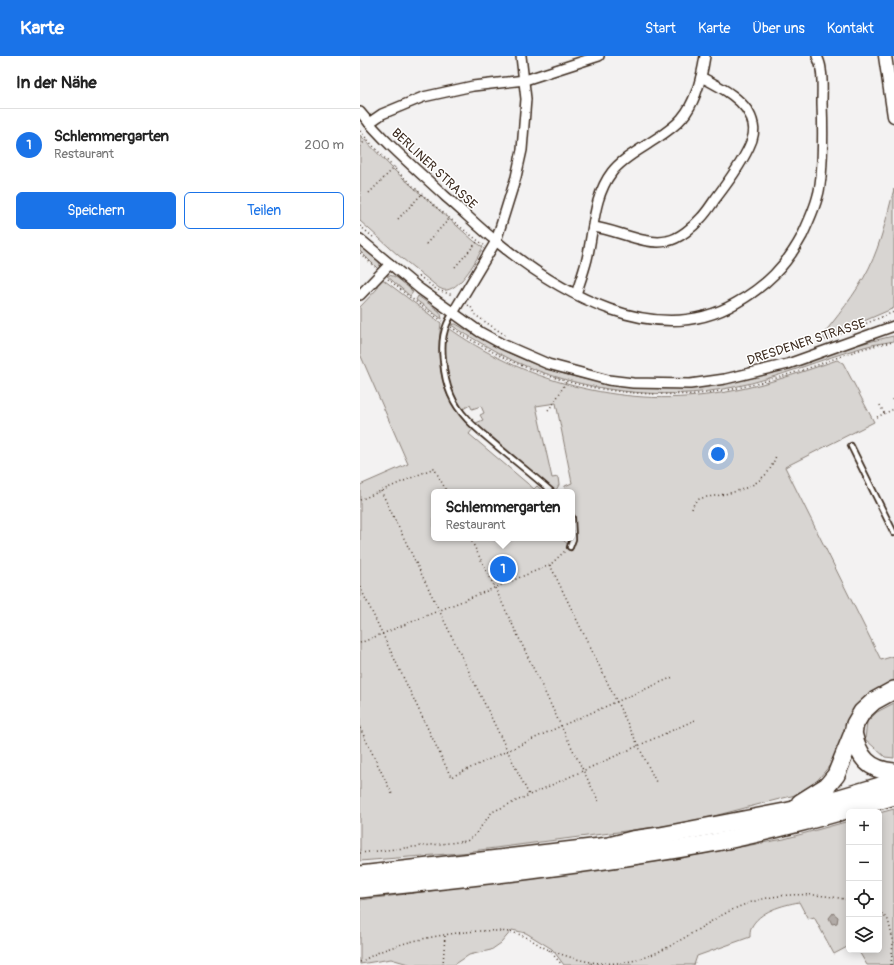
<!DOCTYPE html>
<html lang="de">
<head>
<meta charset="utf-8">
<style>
  :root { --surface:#fff; --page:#f6f6f6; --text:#222; --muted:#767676; --line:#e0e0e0; --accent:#1a73e8 }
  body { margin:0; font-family:Pangolin,sans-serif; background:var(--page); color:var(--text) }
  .controls { position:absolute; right:12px; bottom:12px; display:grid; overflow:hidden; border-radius:6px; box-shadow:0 2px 10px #0003 }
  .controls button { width:36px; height:36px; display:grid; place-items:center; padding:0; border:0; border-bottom:1px solid var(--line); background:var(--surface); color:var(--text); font:20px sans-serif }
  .you { position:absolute; left:358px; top:398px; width:14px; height:14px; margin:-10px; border:3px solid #fff; border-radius:50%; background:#1a73e8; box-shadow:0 0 0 6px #1a73e833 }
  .badge { display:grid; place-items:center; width:26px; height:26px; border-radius:50%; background:var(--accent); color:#fff; font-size:13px; font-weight:700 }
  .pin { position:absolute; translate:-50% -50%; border:2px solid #fff; box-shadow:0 1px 4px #0006 }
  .popup { position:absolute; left:71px; top:433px; width:144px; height:52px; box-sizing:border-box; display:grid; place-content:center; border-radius:6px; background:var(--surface); filter:drop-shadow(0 1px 3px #0005); font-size:13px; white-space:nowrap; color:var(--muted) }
  .popup b { font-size:15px; color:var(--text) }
  .popup::after { content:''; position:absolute; left:50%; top:100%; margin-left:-8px; border:8px solid transparent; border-top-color:var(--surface) }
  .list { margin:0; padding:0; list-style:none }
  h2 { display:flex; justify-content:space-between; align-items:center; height:52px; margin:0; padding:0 16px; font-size:17px }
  h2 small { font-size:13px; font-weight:400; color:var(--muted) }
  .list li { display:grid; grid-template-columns:26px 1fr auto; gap:12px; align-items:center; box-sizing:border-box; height:72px; padding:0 16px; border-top:1px solid var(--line) }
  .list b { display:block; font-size:15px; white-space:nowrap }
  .list p { margin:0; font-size:13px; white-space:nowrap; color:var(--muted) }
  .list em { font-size:13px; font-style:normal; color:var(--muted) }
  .actions { display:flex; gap:8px; padding:12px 16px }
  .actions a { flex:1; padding:9px 0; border:1px solid var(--accent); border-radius:6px; text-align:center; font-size:14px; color:var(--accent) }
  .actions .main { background:var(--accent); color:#fff }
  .icon { flex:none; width:22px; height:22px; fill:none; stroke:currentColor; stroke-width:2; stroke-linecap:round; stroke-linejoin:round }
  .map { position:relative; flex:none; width:534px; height:909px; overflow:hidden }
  header { display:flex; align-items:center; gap:24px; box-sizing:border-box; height:56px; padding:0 20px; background:var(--accent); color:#fff }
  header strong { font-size:19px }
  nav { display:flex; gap:22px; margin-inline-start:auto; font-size:14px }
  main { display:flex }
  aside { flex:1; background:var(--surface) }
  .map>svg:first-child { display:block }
</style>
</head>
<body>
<header>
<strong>Karte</strong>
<nav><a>Start</a><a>Karte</a><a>Über uns</a><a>Kontakt</a></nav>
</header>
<main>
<aside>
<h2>In der Nähe<small></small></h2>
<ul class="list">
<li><span class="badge">1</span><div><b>Schlemmergarten</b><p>Restaurant</p></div><em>200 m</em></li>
</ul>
<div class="actions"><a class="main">Speichern</a><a>Teilen</a></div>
</aside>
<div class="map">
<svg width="534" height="909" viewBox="0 0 534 909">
  <rect width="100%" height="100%" fill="#f3f2f2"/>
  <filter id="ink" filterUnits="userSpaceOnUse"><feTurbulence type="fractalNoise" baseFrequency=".025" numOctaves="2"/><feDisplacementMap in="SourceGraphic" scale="8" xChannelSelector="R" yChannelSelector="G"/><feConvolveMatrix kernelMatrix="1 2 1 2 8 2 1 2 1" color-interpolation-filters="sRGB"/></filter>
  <g filter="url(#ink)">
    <!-- green -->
    <g fill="#d8d5d2" stroke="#8a8078">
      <path d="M0 79 34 114 114 185 123 191C117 203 102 231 87 234 84 235 82 233 79 232L38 199 0 165Z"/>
      <path d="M534 133V252L458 285C476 262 496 238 509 212 521 187 527 160 534 133Z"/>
      <polygon points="0,189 18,205 20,208 19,214 0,195"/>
      <path d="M26 219C37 218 46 230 53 236L50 240Z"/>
      <path d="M21 222 81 267C77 297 78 332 98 357 102 362 108 367 113 373L109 378 174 433 177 430 184 436H74V482H202V483L213 493 216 479 215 460 212 454V436H204L205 430 212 427 196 347 176 350 192 422 198 421 199 429 196 434H194L116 367 123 364 120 359 124 357 121 350 112 353 110 349 103 353C84 327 83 301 86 270 161 325 262 352 354 338 397 332 436 318 477 304L483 307 514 366 425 411 521 604 534 600V625L527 628 492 655 471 708 455 727 435 739 327 767 112 795V796L0 805V429L48 408 0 298V251L17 233V227Z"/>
      <polygon points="58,240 79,255 81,258 82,263 56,244"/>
      <path d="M94 268H96C123 284 150 299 180 310 251 336 327 339 400 320 428 313 455 302 483 293 500 288 516 284 533 280L534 285C524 287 514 288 504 291 460 303 419 322 374 331 301 346 221 335 154 305 132 294 112 282 91 269Z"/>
      <polygon points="534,647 534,702 525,701 505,683 507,666 517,656"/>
      <polygon points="534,753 534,909 507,909 498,894 519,894 519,757"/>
      <path d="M489 765V890L474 898 454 861 448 863 439 846C423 849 399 855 391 872 390 874 390 878 390 881L337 900 334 909H204L192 893 166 877 152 874 141 887 131 894 109 899 94 909H52L31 903 0 908V844L309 804 424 783Z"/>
    </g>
    <!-- water -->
    <polygon fill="#b2aba7" stroke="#827770" points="473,857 478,861 477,867 472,868 469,862"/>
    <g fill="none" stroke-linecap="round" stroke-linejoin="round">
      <!-- service casing -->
      <g stroke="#3b2a1e" stroke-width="8">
        <g id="service">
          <path d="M93 257C83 272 81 286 83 304 84 316 86 328 91 339 100 361 121 376 138 391 156 406 175 421 192 436"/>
          <polyline points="491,390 534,477"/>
          <polyline points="210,491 213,483 212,462"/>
        </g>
      </g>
      <!-- minor casing -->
      <g stroke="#3b2a1e" stroke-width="12">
        <g id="minor">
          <path d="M0 56C25 87 56 113 86 141 103 155 118 171 136 185 199 237 296 294 376 247 406 230 426 210 442 180 448 167 455 152 458 139 460 133 460 126 461 121 463 96 463 72 462 47 462 36 463 25 461 14 461 9 459 5 457 0"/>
          <polyline points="9,67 22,58 63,41 113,30 165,24 239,0"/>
          <path d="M233 171C255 173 285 190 307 185 319 183 333 171 341 162 347 156 351 149 356 142 368 126 380 110 389 91 392 85 395 76 393 68 389 45 359 30 341 21"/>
          <polyline points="0,183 60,233 120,276 142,288 188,308 248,324 273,327 330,328 365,323 428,308 534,270"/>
          <path d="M216 238C220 226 224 215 227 203 234 173 233 141 252 116 261 104 276 96 288 88 300 80 313 73 322 62 335 47 342 20 345 0"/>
          <polyline points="0,239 30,208"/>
          <polyline points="93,257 136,185 156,121 162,94 166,43 161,0"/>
        </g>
      </g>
      <!-- tertiary casing -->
      <g stroke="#3b2a1e" stroke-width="15">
        <polyline id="tertiary" points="525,0 534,60"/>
      </g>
      <!-- motorway casing -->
      <g stroke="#3b2a1e" stroke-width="20">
        <g id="motorway">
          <path d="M493 677C499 701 508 714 534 716"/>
          <polyline points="440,747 467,730 476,719 493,677 495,668 502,656 514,645 534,634"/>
          <polyline points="0,819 249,790 272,784 300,780 425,756 456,749 534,726"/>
          <path d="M0 833C114 821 228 809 341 789 407 777 470 759 534 740"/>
        </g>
      </g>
      <!-- path -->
      <g stroke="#3b2a1e" stroke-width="1.5" stroke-dasharray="1 3" stroke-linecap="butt">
        <path d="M0 75C36 117 79 156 124 189"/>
        <polyline points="0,90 7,83"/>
        <polyline points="9,137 35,111"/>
        <polyline points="38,163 62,138"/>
        <polyline points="0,170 13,181"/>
        <polyline points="66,188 90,162"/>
        <polyline points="0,197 15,211"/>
        <polyline points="95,211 118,185"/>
        <polyline points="59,220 77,234 93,239"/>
        <polyline points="28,223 52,243 82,265"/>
        <polyline points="108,249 111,251 115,259 145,279"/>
        <path d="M91 271C155 314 222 337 299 338 317 339 335 339 353 336 380 333 407 325 433 317 465 308 500 290 534 286"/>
        <polyline points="458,287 534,256"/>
        <polyline points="532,343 534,347"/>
        <polyline points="520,349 524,357"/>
        <polyline points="188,354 194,347 206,326"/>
        <polyline points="517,361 534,353"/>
        <polyline points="21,435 169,739"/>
        <polyline points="0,444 74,412 87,436"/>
        <path d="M332 453C333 450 334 447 336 445 342 440 353 441 360 439 375 436 392 432 403 421 410 416 413 407 416 400"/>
        <polyline points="110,482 135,532 201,670 239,746"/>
        <polyline points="190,509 296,726"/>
        <polyline points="0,531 91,721 201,670 313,621"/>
        <polyline points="0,587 190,509 205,495"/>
        <polyline points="0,672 33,740"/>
        <polyline points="0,797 107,785 114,780 132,756 335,664"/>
        <polyline points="519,855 528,864 534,887"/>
        <polyline points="189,894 202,909"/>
        <path d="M0 906C10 901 19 895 30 892 60 881 131 868 161 879 170 882 178 889 187 893 210 902 232 909 257 907 299 904 330 876 366 857 405 836 447 835 489 844"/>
        <polyline points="83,909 85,879"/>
        <polyline points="227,909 232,907"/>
        <polyline points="531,909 533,887"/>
      </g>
      <!-- service -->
      <use href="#service" stroke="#fff" stroke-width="4.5"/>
      <!-- minor -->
      <use href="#minor" stroke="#fff" stroke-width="9"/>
      <!-- tertiary -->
      <use href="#tertiary" stroke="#fff" stroke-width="12"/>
      <!-- motorway -->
      <use href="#motorway" stroke="#fff" stroke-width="17"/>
    </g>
  </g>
  <g text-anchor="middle" stroke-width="3" stroke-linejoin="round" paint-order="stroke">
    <!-- street labels -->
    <g font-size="13" fill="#3b2a1e" stroke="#fff">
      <text transform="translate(75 112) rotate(43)" y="5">BERLINER STRASSE</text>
      <text transform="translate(446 285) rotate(-18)" y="5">DRESDENER STRASSE</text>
    </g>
  </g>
</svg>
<div class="controls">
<button>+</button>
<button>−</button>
<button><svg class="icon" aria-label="locate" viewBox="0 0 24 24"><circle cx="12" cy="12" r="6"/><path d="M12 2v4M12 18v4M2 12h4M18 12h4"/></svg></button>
<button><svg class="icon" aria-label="layers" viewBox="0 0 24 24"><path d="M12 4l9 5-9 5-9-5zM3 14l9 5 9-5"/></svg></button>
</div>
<div class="you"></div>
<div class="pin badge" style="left:143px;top:513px">1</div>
<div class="popup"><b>Schlemmergarten</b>Restaurant</div>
</div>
</main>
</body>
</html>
